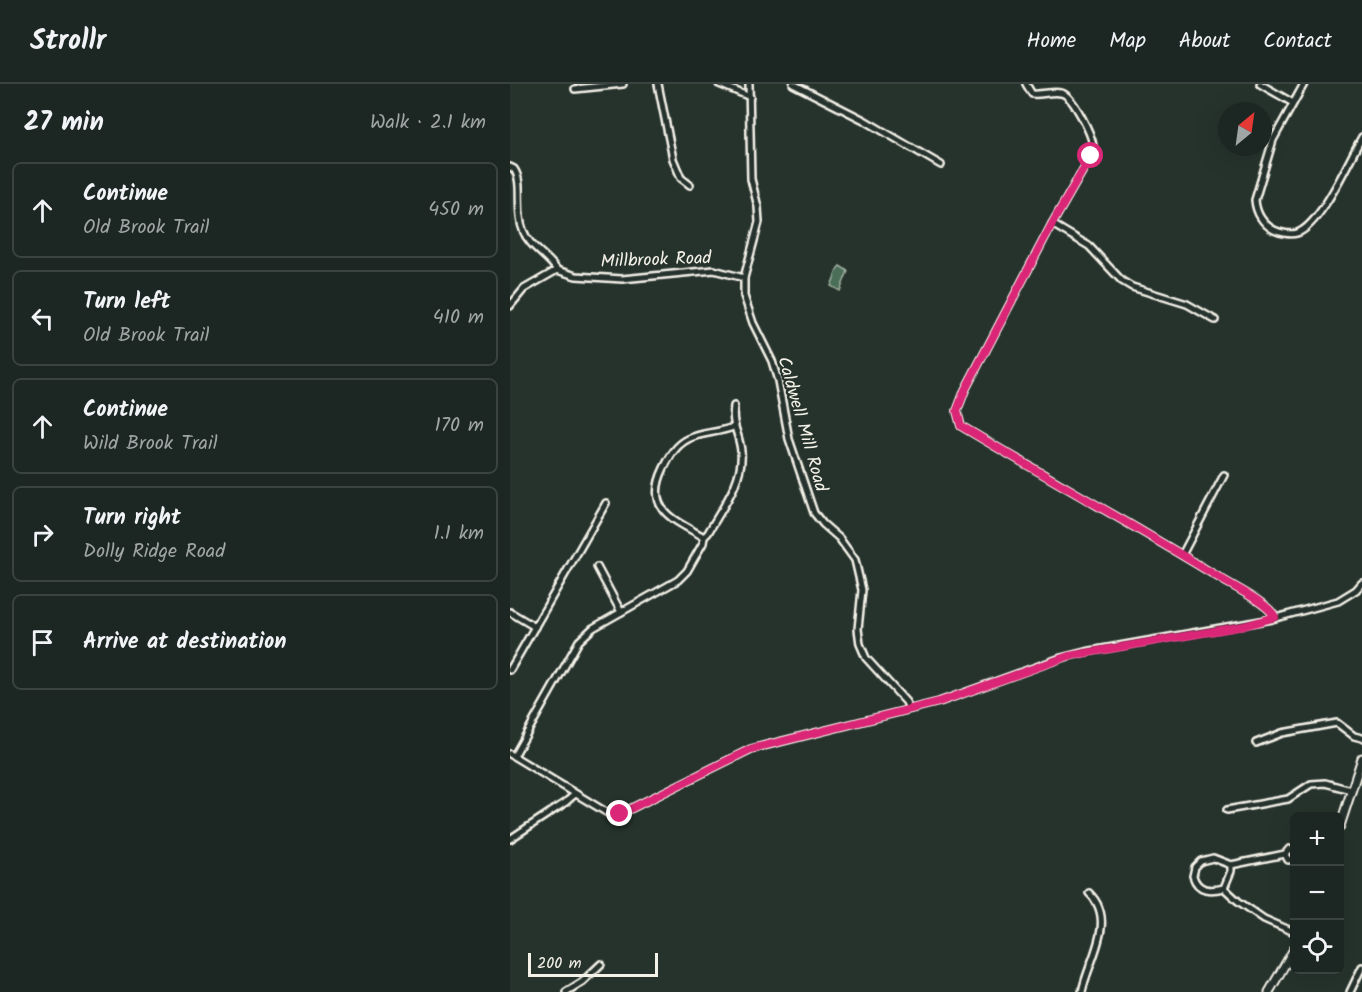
<!DOCTYPE html>
<html lang="en">
<head>
<meta charset="utf-8">
<style>
  :root { --surface:#1c2622; --page:#29322f; --text:#f1f3f6; --muted:#a0a5a5; --line:#3a4340 }
  body { margin:0; font-family:Kalam,sans-serif; background:var(--page); color:var(--text) }
  .controls { position:absolute; right:18px; bottom:18px; display:grid; overflow:hidden; border-radius:9px; box-shadow:0 6px 24px #0002 }
  .controls button { width:54px; height:54px; display:grid; place-items:center; padding:0; border:0; border-bottom:2px solid var(--line); background:var(--surface); color:var(--text); font:30px sans-serif }
  .compass { position:absolute; left:708px; top:18px; width:54px; height:54px; border-radius:50%; background:var(--surface); box-shadow:0 6px 24px #0002; rotate:29deg }
  .scale { position:absolute; left:18px; bottom:15px; width:130px; box-sizing:border-box; padding-left:6px; border:3px solid #f4f1e8; border-top:0; font-size:16px; line-height:21px; white-space:nowrap; color:#f4f1e8; -webkit-text-stroke:4px #26332d; paint-order:stroke }
  .stop { position:absolute; width:18px; height:18px; margin:-14px; border:4px solid #db2777; border-radius:50%; background:#fff }
  .stop.end { background:#db2777; border-color:#fff; box-shadow:0 2px 6px #0008 }
  .list { margin:0; padding:0; list-style:none }
  h2 { display:flex; justify-content:space-between; align-items:center; height:78px; margin:0; padding:0 24px; font-size:26px }
  h2 small { font-size:20px; font-weight:400; color:var(--muted) }
  .list li { display:grid; grid-template-columns:39px 1fr auto; gap:18px; align-items:center; box-sizing:border-box; height:96px; margin:0 12px 12px; padding:0 12px; border:2px solid var(--line); border-radius:9px }
  .list b { display:block; font-size:22px; white-space:nowrap }
  .list p { margin:0; font-size:20px; white-space:nowrap; color:var(--muted) }
  .list em { font-size:20px; font-style:normal; color:var(--muted) }
  .icon { flex:none; width:33px; height:33px; fill:none; stroke:currentColor; stroke-width:2; stroke-linecap:round; stroke-linejoin:round }
  .map { position:relative; flex:none; width:852px; height:908px; overflow:hidden }
  header { display:flex; align-items:center; gap:36px; box-sizing:border-box; height:84px; padding:0 30px; background:var(--surface); border-bottom:2px solid var(--line) }
  header strong { font-size:28px }
  nav { display:flex; gap:33px; margin-inline-start:auto; font-size:21px }
  main { display:flex }
  aside { flex:1; background:var(--surface) }
  .map>svg:first-child { display:block }
</style>
</head>
<body>
<header>
<strong>Strollr</strong>
<nav><a>Home</a><a>Map</a><a>About</a><a>Contact</a></nav>
</header>
<main>
<aside>
<h2>27 min<small>Walk · 2.1 km</small></h2>
<ul class="list">
<li><svg class="icon" aria-label="ahead" viewBox="0 0 24 24"><path d="M12 20V5M6 11l6-6 6 6"/></svg><div><b>Continue</b><p>Old Brook Trail</p></div><em>450 m</em></li>
<li><svg class="icon" aria-label="left" viewBox="0 0 24 24"><path d="M17 20v-9H6M10 6l-5 5 5 5"/></svg><div><b>Turn left</b><p>Old Brook Trail</p></div><em>410 m</em></li>
<li><svg class="icon" aria-label="ahead" viewBox="0 0 24 24"><path d="M12 20V5M6 11l6-6 6 6"/></svg><div><b>Continue</b><p>Wild Brook Trail</p></div><em>170 m</em></li>
<li><svg class="icon" aria-label="right" viewBox="0 0 24 24"><path d="M7 20v-9h11M14 6l5 5-5 5"/></svg><div><b>Turn right</b><p>Dolly Ridge Road</p></div><em>1.1 km</em></li>
<li><svg class="icon" aria-label="arrive" viewBox="0 0 24 24"><path d="M6 21V4h12l-3 4 3 4H6"/></svg><div><b>Arrive at destination</b></div></li>
</ul>
</aside>
<div class="map">
<svg width="852" height="908" viewBox="0 0 852 908">
  <rect width="100%" height="100%" fill="#26332d"/>
  <filter id="ink" filterUnits="userSpaceOnUse"><feTurbulence type="fractalNoise" baseFrequency=".0167" numOctaves="2"/><feDisplacementMap in="SourceGraphic" scale="12" xChannelSelector="R" yChannelSelector="G"/><feConvolveMatrix kernelMatrix="1 2 1 2 8 2 1 2 1" color-interpolation-filters="sRGB"/></filter>
  <g filter="url(#ink)">
    <!-- green -->
    <polygon fill="#4c6e59" stroke="#a0b0a0" stroke-width="1.5" points="330,182 338,187 330,207 321,202 328,184"/>
    <g fill="none" stroke-linecap="round" stroke-linejoin="round">
      <!-- minor casing -->
      <g stroke="#f4f1e8" stroke-width="10">
        <g id="minor">
          <polyline points="148,0 163,75 171,94 180,101"/>
          <polyline points="209,0 240,13"/>
          <polyline points="239,0 241,95 248,123 249,138 234,194 234,212 243,239 262,277 268,297 279,355 304,429 313,440 329,454 345,476 352,506 348,545 350,560 356,574 396,618 399,625"/>
          <polyline points="283,0 354,36 431,81"/>
          <path d="M516 0 522 10C532 11 542 7 551 9 563 11 582 51 583 62 583 65 582 69 581 72L542 140 455 306 447 327 451 342C538 394 627 443 713 496 726 504 759 520 765 533"/>
          <polyline points="750,0 783,19"/>
          <path d="M794 0 763 56 745 116C746 129 753 140 764 146 770 149 781 151 787 149 811 141 839 76 852 53"/>
          <polyline points="65,5 113,0"/>
          <path d="M0 83 4 85C14 98 5 127 13 146 19 163 37 171 47 186"/>
          <polyline points="542,140 579,162 612,197 622,203 677,220 705,236"/>
          <polyline points="0,222 14,205 47,186 66,192 112,195 204,186 234,194"/>
          <path d="M194 453C162 435 134 425 154 384 160 372 166 361 178 355 192 348 209 349 223 343"/>
          <polyline points="672,471 714,391"/>
          <polyline points="87,483 111,528"/>
          <polyline points="0,528 25,543"/>
          <polyline points="0,586 96,419"/>
          <polyline points="746,659 772,649 827,639 844,652 852,654"/>
          <polyline points="0,670 96,728 110,730 241,665 429,618 551,574 575,568 762,535 828,517 846,506 852,499"/>
          <path d="M4 672 69 557 83 544 168 496 177 487 193 459 194 453 198 449C212 424 234 396 231 367 229 348 221 342 224 322"/>
          <polyline points="717,726 778,715 801,700 815,699 841,706"/>
          <polyline points="0,755 56,718 65,710"/>
          <path d="M784 767 779 765 775 770 721 781 703 774 691 777 685 783 683 792C688 808 701 807 714 804L728 817 754 835 784 848"/>
          <polyline points="775,770 778,776 784,775"/>
          <polyline points="714,804 721,787 721,781"/>
          <polyline points="56,908 72,898 91,880"/>
          <path d="M572 908C578 876 608 837 579 809"/>
          <polyline points="840,908 852,883"/>
        </g>
      </g>
      <!-- secondary casing -->
      <g stroke="#f4f1e8" stroke-width="11">
        <g id="secondary">
          <polyline points="830,742 852,674"/>
          <polyline points="759,908 784,865"/>
        </g>
      </g>
      <!-- minor -->
      <use href="#minor" stroke="#26332d" stroke-width="5"/>
      <!-- secondary -->
      <use href="#secondary" stroke="#26332d" stroke-width="7"/>
    </g>
  </g>
  <g fill="none" stroke-linecap="round" stroke-linejoin="round" filter="url(#ink)">
    <!-- route -->
    <path stroke="#db2777" stroke-width="8" d="M110 730 241 665 429 618 559 572 734 542 765 533C759 520 726 504 713 496 627 443 538 394 451 342L447 327 455 306 542 140 581 72"/>
  </g>
  <g text-anchor="middle" stroke-width="4.5" stroke-linejoin="round" paint-order="stroke">
    <!-- street labels -->
    <g font-size="18" fill="#f4f1e8" stroke="#26332d">
      <text transform="translate(146 175) rotate(-2)" y="6">Millbrook Road</text>
      <text transform="translate(293 340) rotate(74)" y="6">Caldwell Mill Road</text>
    </g>
  </g>
</svg>
<div class="controls">
<button>+</button>
<button>−</button>
<button><svg class="icon" aria-label="locate" viewBox="0 0 24 24"><circle cx="12" cy="12" r="6"/><path d="M12 2v4M12 18v4M2 12h4M18 12h4"/></svg></button>
</div>
<svg class="compass" viewBox="-18 -18 36 36"><path d="M0-13l5 13h-10z" fill="#e53935"/><path d="M0 13l5-13h-10z" fill="#a0a5a5"/></svg>
<div class="scale">200 m</div>
<div class="stop" style="left:581px;top:72px"></div>
<div class="stop end" style="left:110px;top:730px"></div>
</div>
</main>
</body>
</html>
